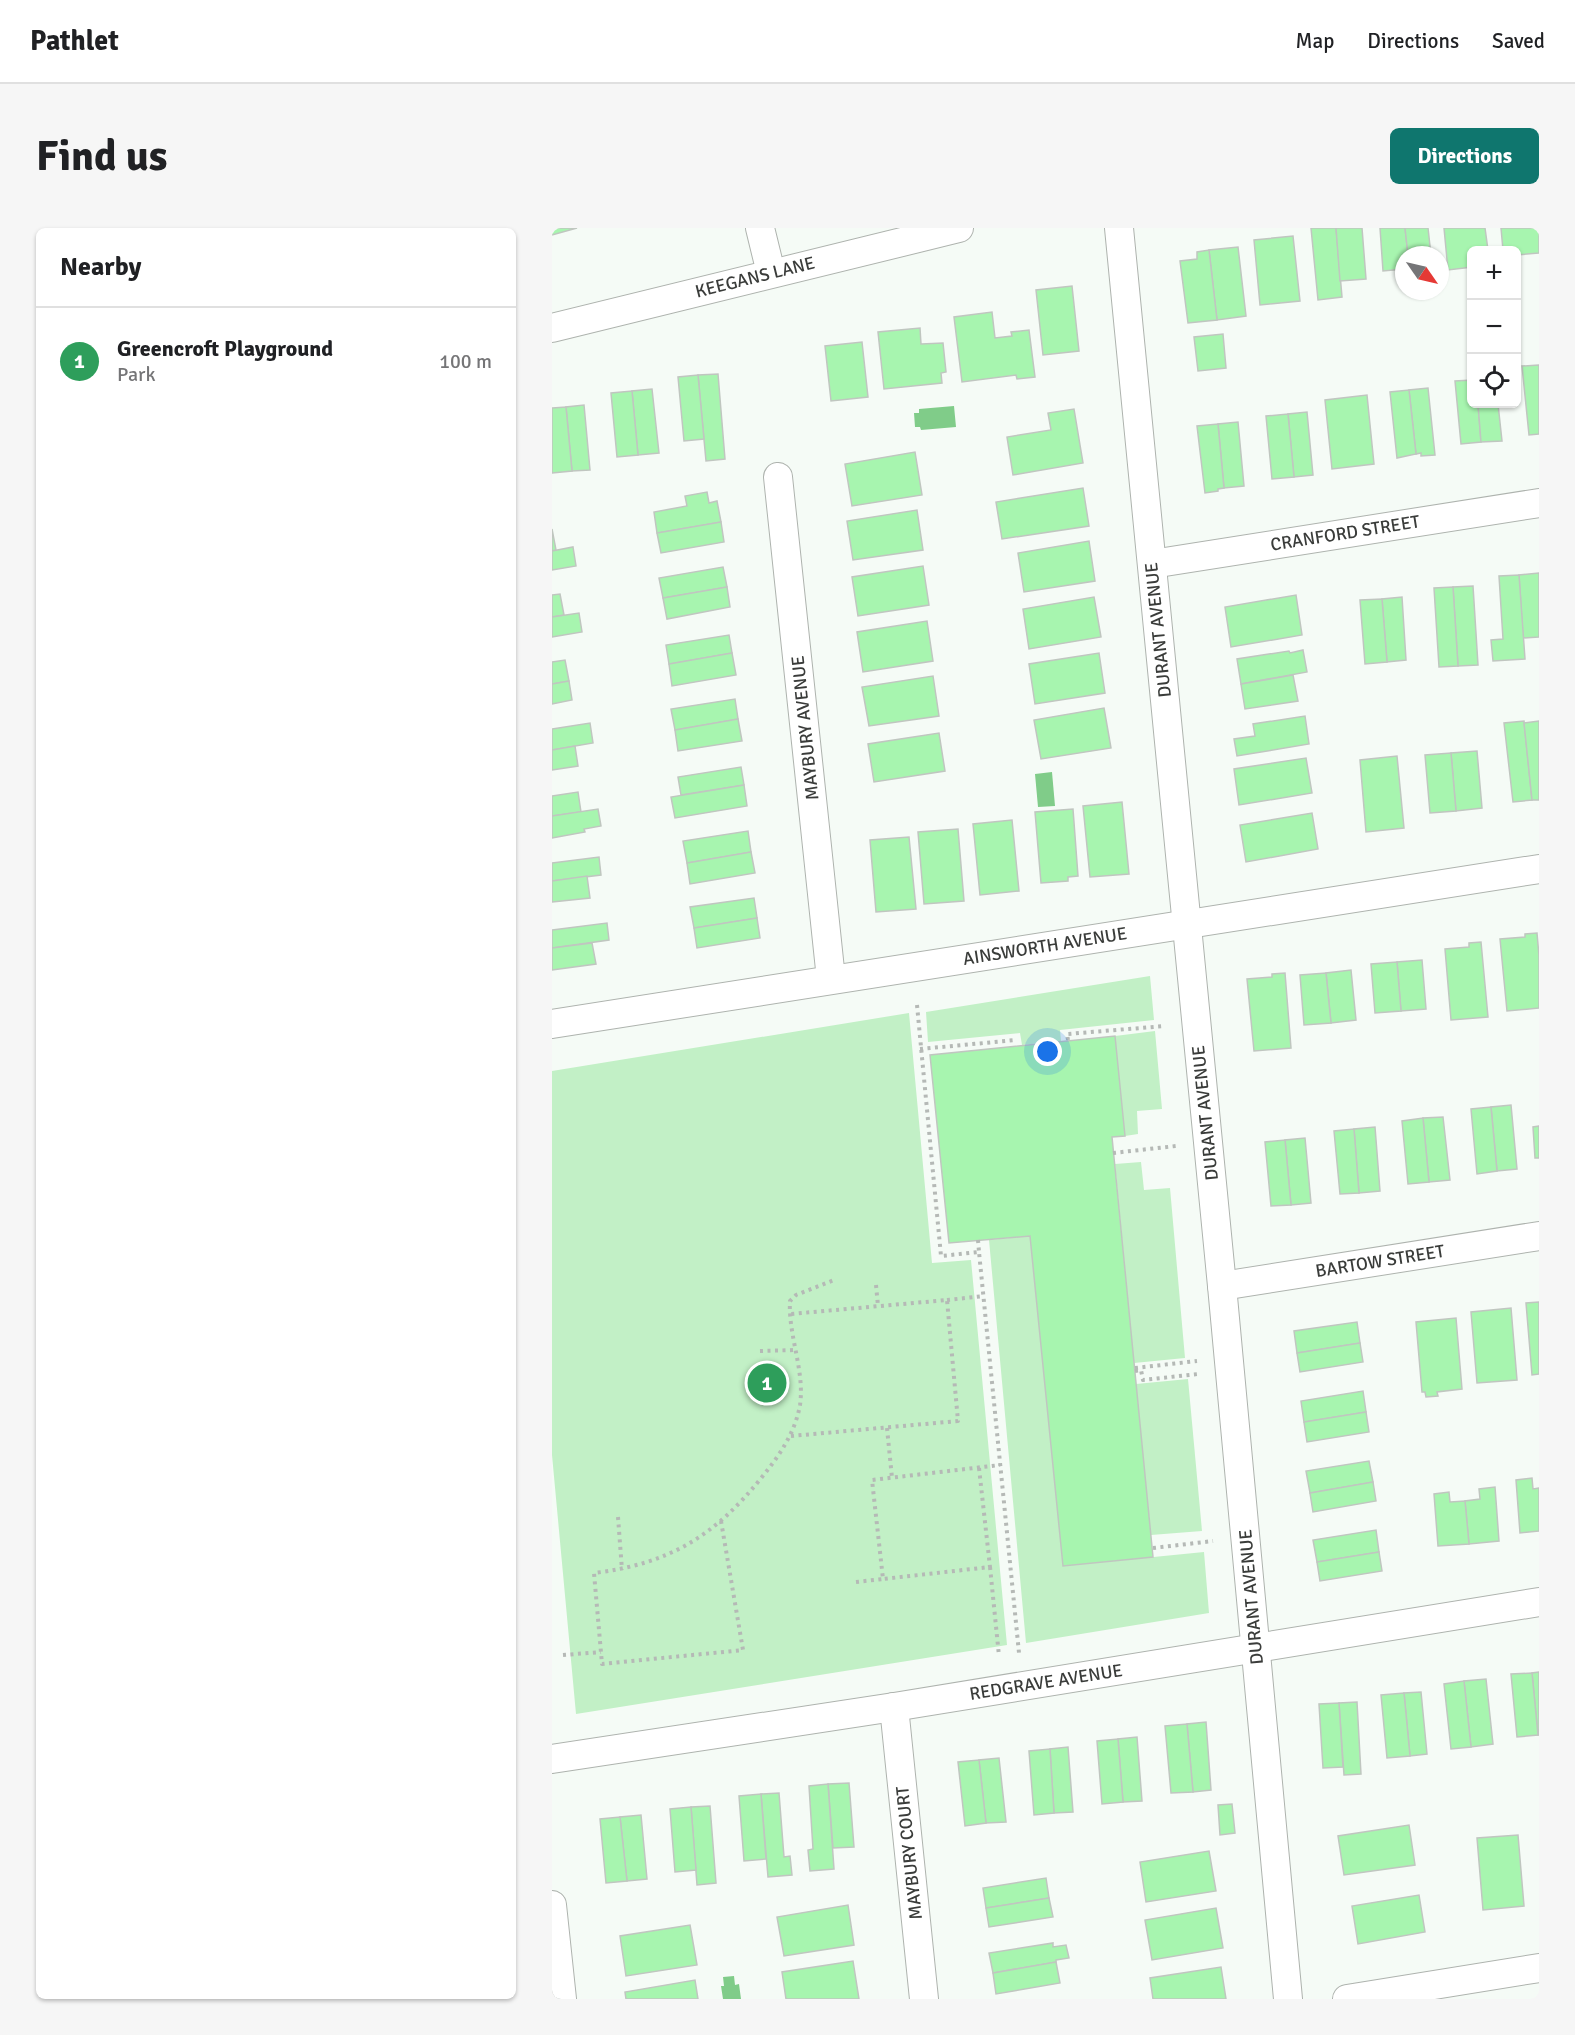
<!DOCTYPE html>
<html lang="en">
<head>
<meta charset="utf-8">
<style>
  :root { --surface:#fff; --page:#f6f6f6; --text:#202124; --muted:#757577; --line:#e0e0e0; --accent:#0f766e }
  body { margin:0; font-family:Signika,sans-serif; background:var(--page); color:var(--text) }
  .controls { position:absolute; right:18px; top:18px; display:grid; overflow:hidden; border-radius:9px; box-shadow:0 2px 4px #0004 }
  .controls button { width:54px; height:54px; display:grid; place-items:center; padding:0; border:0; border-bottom:2px solid var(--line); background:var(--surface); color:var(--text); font:30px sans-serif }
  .compass { position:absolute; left:843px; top:18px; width:54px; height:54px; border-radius:50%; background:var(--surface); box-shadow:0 2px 4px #0004; rotate:124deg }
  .you { position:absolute; left:496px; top:824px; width:21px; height:21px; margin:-15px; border:4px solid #fff; border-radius:50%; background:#1a73e8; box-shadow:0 0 0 9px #1a73e833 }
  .badge { display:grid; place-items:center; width:39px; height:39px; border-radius:50%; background:var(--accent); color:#fff; font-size:20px; font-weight:700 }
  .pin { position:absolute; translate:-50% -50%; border:3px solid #fff; box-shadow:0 2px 6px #0006 }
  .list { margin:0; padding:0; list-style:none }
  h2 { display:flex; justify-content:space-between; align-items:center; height:78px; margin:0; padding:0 24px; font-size:26px }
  h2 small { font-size:20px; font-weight:400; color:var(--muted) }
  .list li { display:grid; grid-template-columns:39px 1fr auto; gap:18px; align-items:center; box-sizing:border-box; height:108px; padding:0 24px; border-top:2px solid var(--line) }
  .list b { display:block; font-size:22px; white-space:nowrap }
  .list p { margin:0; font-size:20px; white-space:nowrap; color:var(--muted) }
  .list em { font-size:20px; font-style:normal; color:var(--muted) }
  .icon { flex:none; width:33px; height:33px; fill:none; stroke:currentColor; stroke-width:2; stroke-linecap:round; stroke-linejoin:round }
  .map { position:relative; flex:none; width:987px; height:1771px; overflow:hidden; border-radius:9px }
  header { display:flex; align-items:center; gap:36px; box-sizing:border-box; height:84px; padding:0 30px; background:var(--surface); border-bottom:2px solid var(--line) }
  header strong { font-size:28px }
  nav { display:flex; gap:33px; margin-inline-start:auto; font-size:21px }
  .intro { display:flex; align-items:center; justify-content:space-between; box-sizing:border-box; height:144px; padding:0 36px }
  h1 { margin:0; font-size:42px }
  .button { padding:15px 27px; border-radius:9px; background:var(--accent); color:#fff; font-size:21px; font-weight:700 }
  main { display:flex; gap:36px; padding:0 36px }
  aside { flex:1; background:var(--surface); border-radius:9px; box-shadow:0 2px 4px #0004 }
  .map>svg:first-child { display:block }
</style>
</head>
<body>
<header>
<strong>Pathlet</strong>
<nav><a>Map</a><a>Directions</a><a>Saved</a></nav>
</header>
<div class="intro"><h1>Find us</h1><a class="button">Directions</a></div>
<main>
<aside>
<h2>Nearby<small></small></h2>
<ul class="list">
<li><span class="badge" style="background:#2e9e5b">1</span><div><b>Greencroft Playground</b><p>Park</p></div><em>100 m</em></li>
</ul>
</aside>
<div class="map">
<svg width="987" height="1771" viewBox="0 0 987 1771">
  <rect width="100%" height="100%" fill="#f5fbf6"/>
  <!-- green -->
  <g fill="#c2f0c6">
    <polygon points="598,748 602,792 508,802 509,813 470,817 468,805 376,814 374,784"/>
    <polygon points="357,785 380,1035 419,1032 455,1417 24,1486 0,1227 0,843"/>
    <polygon points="603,803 610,881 585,883 586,906 573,908 563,808"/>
    <polygon points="589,934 592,962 618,960 633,1130 582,1135 563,936"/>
    <polygon points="478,1008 511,1338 652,1324 657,1385 474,1415 437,1012"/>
    <polygon points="636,1151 650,1303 599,1307 584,1156"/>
  </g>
  <!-- water -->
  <g fill="#80cc89">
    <polygon points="402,178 404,199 369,202 368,199 363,199 362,185 367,185 367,181"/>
    <polygon points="500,544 503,578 486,579 483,546"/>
    <polygon points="182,1748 183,1757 187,1756 189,1771 171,1771 169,1758 172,1758 171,1749"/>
  </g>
  <!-- building -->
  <g fill="#a7f5af" stroke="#c0c6c0" stroke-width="1.5">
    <polygon points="0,0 25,0 0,7"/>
    <polygon points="759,0 784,0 790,69 766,72"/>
    <polygon points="784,0 810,0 814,51 788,53"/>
    <polygon points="828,0 853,0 856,27 852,27 852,41 831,43"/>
    <polygon points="853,0 876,0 879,27 856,27"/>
    <polygon points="892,0 933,0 936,22 920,22 920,39 896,42"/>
    <polygon points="949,0 987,0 987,25 964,27 964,22 951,22"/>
    <polygon points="741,8 748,73 708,77 702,12"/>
    <polygon points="686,19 694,88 665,92 657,22"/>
    <polygon points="657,22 665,92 636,95 628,33 645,31 645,24"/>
    <polygon points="520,58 527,123 491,127 484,62"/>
    <polygon points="440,84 443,110 460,108 459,104 477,102 483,149 465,151 464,147 410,154 402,89"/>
    <polygon points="368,100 369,116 391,115 394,144 389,145 390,155 332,161 326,104"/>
    <polygon points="671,106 674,140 646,143 642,109"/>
    <polygon points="310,114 316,169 279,173 273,118"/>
    <polygon points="987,137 987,206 977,207 970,138"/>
    <polygon points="166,146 173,231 154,233 146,147"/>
    <polygon points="146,147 152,211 132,213 126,149"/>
    <polygon points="920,152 920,176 926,176 929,214 909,216 903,153"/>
    <polygon points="876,160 883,227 869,228 869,225 864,226 857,162"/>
    <polygon points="100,161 107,225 86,227 80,163"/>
    <polygon points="857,162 864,226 845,230 838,164"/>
    <polygon points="80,163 86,227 65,229 59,165"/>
    <polygon points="815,167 822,236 780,241 773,172"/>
    <polygon points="926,176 946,176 950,213 929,214"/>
    <polygon points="32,177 38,242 20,243 14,179"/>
    <polygon points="14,179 20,243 0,245 0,180"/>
    <polygon points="522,181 531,235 461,247 455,209 499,202 496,185"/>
    <polygon points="755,184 761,247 742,249 736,186"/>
    <polygon points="736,186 742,249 720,251 714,188"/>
    <polygon points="686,194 692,258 672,260 666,196"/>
    <polygon points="666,196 672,260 666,261 666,263 653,265 645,198"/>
    <polygon points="363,224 370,267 300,278 293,236"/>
    <polygon points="531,260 537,298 450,311 444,274"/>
    <polygon points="155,264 157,275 165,273 169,294 105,305 102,284 135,278 133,268"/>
    <polygon points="365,282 371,322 301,332 295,293"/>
    <polygon points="169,294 172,314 109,325 105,305"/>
    <polygon points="0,301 4,322 0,323"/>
    <polygon points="537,313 543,353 472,364 466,325"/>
    <polygon points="21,319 24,338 0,342 0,323"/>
    <polygon points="371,338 377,377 306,388 300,349"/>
    <polygon points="171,339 175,359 111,370 107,350"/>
    <polygon points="987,345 987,409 971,410 967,347"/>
    <polygon points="967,347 973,431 941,433 939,412 951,411 947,348"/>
    <polygon points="921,358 926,437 906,438 901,359"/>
    <polygon points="175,359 178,379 115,391 111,370"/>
    <polygon points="901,359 906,438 887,439 882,360"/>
    <polygon points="8,366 12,387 0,389 0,367"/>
    <polygon points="744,367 750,407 679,419 673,379"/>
    <polygon points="542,369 549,409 477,421 471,381"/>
    <polygon points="850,369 854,432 835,434 830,371"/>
    <polygon points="830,371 835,434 813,436 808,372"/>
    <polygon points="27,385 30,404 0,409 0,389"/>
    <polygon points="375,393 381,433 311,444 305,404"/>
    <polygon points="177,407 180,425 117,436 114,417"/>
    <polygon points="751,422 755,444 689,456 685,431 737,423 738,425"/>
    <polygon points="180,425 184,447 120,458 117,436"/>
    <polygon points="547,425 553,465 483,476 477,436"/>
    <polygon points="13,432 17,453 0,456 0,434"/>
    <polygon points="741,447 746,473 693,481 689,456"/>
    <polygon points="381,448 387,488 317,498 310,459"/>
    <polygon points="17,453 20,472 0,476 0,456"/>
    <polygon points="183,471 186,491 123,502 119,481"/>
    <polygon points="552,480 559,520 489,531 482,492"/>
    <polygon points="753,488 757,516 685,528 682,511 703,508 701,496"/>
    <polygon points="186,491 190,513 126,523 123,502"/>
    <polygon points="972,493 980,572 961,574 952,495"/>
    <polygon points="987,493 987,572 980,572 972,495"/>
    <polygon points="38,495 41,515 0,522 0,501"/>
    <polygon points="387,505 393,543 322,554 316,516"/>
    <polygon points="23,518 26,538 0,542 0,522"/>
    <polygon points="925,523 930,580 904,583 899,525"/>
    <polygon points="899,525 904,583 878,585 873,527"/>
    <polygon points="845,528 852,600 814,604 808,532"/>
    <polygon points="754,530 760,565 687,577 682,541"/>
    <polygon points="189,539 192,557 129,567 126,549"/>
    <polygon points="192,557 195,578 123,590 119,569"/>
    <polygon points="26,564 29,584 0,588 0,568"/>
    <polygon points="570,574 577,646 538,649 531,578"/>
    <polygon points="46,581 49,598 32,601 33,604 0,610 0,588"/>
    <polygon points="521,581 526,648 516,649 516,653 489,655 483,584"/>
    <polygon points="760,585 766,621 694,634 688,597"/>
    <polygon points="460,592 467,663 428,667 421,596"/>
    <polygon points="406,601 412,673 372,676 366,604"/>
    <polygon points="196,603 199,624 135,635 131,613"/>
    <polygon points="357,609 364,681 324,684 318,612"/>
    <polygon points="199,624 203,645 138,656 135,635"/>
    <polygon points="47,629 49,647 0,653 0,635"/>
    <polygon points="35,648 38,670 0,674 0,653"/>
    <polygon points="202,670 205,690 142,700 138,679"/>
    <polygon points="205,690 208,710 145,720 142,700"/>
    <polygon points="55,695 57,712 0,720 0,702"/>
    <polygon points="985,705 987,728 987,780 955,783 948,711 973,709 973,706"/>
    <polygon points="929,714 936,789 899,792 893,721 917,719 917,715"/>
    <polygon points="40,715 44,736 0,742 0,720"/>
    <polygon points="870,732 874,781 849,783 845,734"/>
    <polygon points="845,734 849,783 823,785 819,736"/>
    <polygon points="799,742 804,792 779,795 774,745"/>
    <polygon points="733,745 739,820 702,823 695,751 720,749 720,746"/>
    <polygon points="774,745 779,795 752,797 748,747"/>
    <polygon points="563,808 573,908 560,909 601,1329 511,1338 478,1008 397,1015 378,827"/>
    <polygon points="959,877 965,941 945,943 939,879"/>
    <polygon points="939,879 945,943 925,946 919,881"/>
    <polygon points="891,889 898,952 877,954 871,890"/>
    <polygon points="871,890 877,954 856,956 850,893"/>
    <polygon points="987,898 987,930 983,930 981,899"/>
    <polygon points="823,899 828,963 807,965 802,901"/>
    <polygon points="802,901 807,965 788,966 782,903"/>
    <polygon points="753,910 759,975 739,977 733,912"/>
    <polygon points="733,912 739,977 719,978 713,914"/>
    <polygon points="987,1074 987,1146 980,1147 974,1075"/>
    <polygon points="959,1080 965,1152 925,1155 919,1084"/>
    <polygon points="904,1090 910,1161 885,1164 886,1168 874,1169 873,1164 870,1164 864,1094"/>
    <polygon points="805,1094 808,1115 745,1125 742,1103"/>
    <polygon points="808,1115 811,1134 748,1144 745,1125"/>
    <polygon points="811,1163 814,1184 752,1194 749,1173"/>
    <polygon points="814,1184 817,1204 755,1214 752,1194"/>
    <polygon points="817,1233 821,1254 758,1265 754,1243"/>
    <polygon points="980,1250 981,1261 987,1260 987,1303 968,1305 964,1252"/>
    <polygon points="821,1254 824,1273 761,1284 758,1265"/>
    <polygon points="943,1259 947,1313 917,1316 913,1273 928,1271 927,1261"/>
    <polygon points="897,1264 898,1274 913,1273 917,1316 886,1318 882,1266"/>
    <polygon points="824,1302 827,1324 765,1334 761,1312"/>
    <polygon points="827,1324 830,1343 768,1353 765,1334"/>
    <polygon points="987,1444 987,1507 986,1507 980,1445"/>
    <polygon points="980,1445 986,1507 965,1509 959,1446"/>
    <polygon points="934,1451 941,1516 919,1519 912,1453"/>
    <polygon points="912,1453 919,1519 899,1521 892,1456"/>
    <polygon points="869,1464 875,1526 858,1528 852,1465"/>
    <polygon points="852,1465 858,1528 835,1530 829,1467"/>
    <polygon points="805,1474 809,1546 792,1547 787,1475"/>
    <polygon points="787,1475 791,1539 771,1540 767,1476"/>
    <polygon points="654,1494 659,1562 641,1564 635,1496"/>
    <polygon points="635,1496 641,1564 619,1565 613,1498"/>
    <polygon points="585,1509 590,1573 571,1574 566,1511"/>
    <polygon points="566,1511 571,1574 550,1576 545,1513"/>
    <polygon points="516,1519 521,1584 502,1585 498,1521"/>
    <polygon points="498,1521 502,1585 482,1587 477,1523"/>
    <polygon points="447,1530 454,1594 434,1595 427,1532"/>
    <polygon points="427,1532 434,1595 413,1598 406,1534"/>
    <polygon points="297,1555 302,1619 281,1620 276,1556"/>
    <polygon points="276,1556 282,1641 258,1643 256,1622 261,1621 257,1558"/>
    <polygon points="227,1565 232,1629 238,1628 240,1647 216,1649 209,1566"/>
    <polygon points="209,1566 214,1631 192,1633 187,1568"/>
    <polygon points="680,1576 683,1605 668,1607 666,1577"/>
    <polygon points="158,1578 164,1655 145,1657 139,1579"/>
    <polygon points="139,1579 144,1642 123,1644 118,1581"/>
    <polygon points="89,1587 95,1651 75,1653 68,1589"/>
    <polygon points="68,1589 75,1653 54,1655 48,1591"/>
    <polygon points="857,1597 863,1637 792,1647 786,1608"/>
    <polygon points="966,1607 972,1678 931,1682 925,1610"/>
    <polygon points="657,1623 664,1663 594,1674 588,1634"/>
    <polygon points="494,1650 497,1670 434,1680 431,1660"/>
    <polygon points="867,1667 873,1704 806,1716 800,1678"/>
    <polygon points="497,1670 501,1689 437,1699 434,1680"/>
    <polygon points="296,1677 302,1717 232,1728 225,1689"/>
    <polygon points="664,1680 671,1720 600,1732 593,1692"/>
    <polygon points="138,1697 145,1737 74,1748 68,1708"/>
    <polygon points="501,1715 501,1719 514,1717 517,1730 504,1732 504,1734 441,1745 437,1725"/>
    <polygon points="301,1733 307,1771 234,1771 230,1744"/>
    <polygon points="504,1734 508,1755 444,1766 441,1745"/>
    <polygon points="669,1739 674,1771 601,1771 598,1750"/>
    <polygon points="143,1752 146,1771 74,1771 73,1764"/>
  </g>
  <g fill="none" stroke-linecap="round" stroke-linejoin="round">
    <!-- street casing -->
    <g stroke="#aeb3ae" stroke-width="30">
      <g id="street">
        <polyline points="208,0 219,45"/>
        <polyline points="567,0 670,1058 736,1771"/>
        <polyline points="0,100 407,0"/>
        <polyline points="226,249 279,751"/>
        <polyline points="600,336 987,275"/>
        <polyline points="0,796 987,641"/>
        <polyline points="670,1058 987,1008"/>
        <polyline points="342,1479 372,1771"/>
        <polyline points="0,1531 342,1479 987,1374"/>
        <polyline points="0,1677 10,1771"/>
        <polyline points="795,1771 987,1740"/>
      </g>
    </g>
    <!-- path -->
    <g stroke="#b5b9b6" stroke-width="4" stroke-dasharray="3 4.5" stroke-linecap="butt">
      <polyline points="365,777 389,1028 427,1024 467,1425"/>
      <polyline points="516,812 515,806 613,798"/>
      <polyline points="368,821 464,812"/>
      <polyline points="561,925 624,918"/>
      <polyline points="426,1012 427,1024"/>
      <polyline points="324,1057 326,1078"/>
      <polyline points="395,1072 432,1068"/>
      <polyline points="208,1123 244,1122"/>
      <polyline points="583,1140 645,1133"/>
      <polyline points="583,1143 589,1142 591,1152 646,1146"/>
      <polyline points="335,1200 340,1250"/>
      <polyline points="239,1208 406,1193 395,1072 239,1086"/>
      <polyline points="427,1240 438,1339 331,1351 320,1252 448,1237"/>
      <polyline points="66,1289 70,1342"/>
      <path d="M169 1293 191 1422 50 1436 42 1345C117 1336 163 1308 210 1249 227 1228 243 1205 248 1177 253 1143 236 1107 238 1073L244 1067 282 1052"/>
      <polyline points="601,1320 661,1313"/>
      <polyline points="438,1339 447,1428"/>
      <polyline points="304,1354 331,1351"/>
      <polyline points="11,1427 49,1424"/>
    </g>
    <!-- street -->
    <use href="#street" stroke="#fff" stroke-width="28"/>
  </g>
  <g text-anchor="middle" stroke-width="4.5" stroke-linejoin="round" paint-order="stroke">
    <!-- street labels -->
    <g font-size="18" fill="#3a3c3a" stroke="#fff">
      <text transform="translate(203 49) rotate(-14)" y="6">KEEGANS LANE</text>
      <text transform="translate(793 305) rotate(-9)" y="6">CRANFORD STREET</text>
      <text transform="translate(606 402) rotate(-96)" y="6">DURANT AVENUE</text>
      <text transform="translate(253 500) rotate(-96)" y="6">MAYBURY AVENUE</text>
      <text transform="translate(493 718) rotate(-9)" y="6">AINSWORTH AVENUE</text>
      <text transform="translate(653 885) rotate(-96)" y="6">DURANT AVENUE</text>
      <text transform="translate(828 1033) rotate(-9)" y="6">BARTOW STREET</text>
      <text transform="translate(699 1369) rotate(-95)" y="6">DURANT AVENUE</text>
      <text transform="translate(494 1454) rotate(-9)" y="6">REDGRAVE AVENUE</text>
      <text transform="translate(357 1625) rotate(-96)" y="6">MAYBURY COURT</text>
    </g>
  </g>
</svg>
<div class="controls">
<button>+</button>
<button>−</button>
<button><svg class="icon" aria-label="locate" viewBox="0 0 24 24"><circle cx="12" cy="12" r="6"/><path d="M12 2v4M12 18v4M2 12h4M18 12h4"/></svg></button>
</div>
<svg class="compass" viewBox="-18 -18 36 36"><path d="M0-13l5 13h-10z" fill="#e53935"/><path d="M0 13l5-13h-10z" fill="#757577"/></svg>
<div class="you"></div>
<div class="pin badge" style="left:215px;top:1155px;background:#2e9e5b">1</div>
</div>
</main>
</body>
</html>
